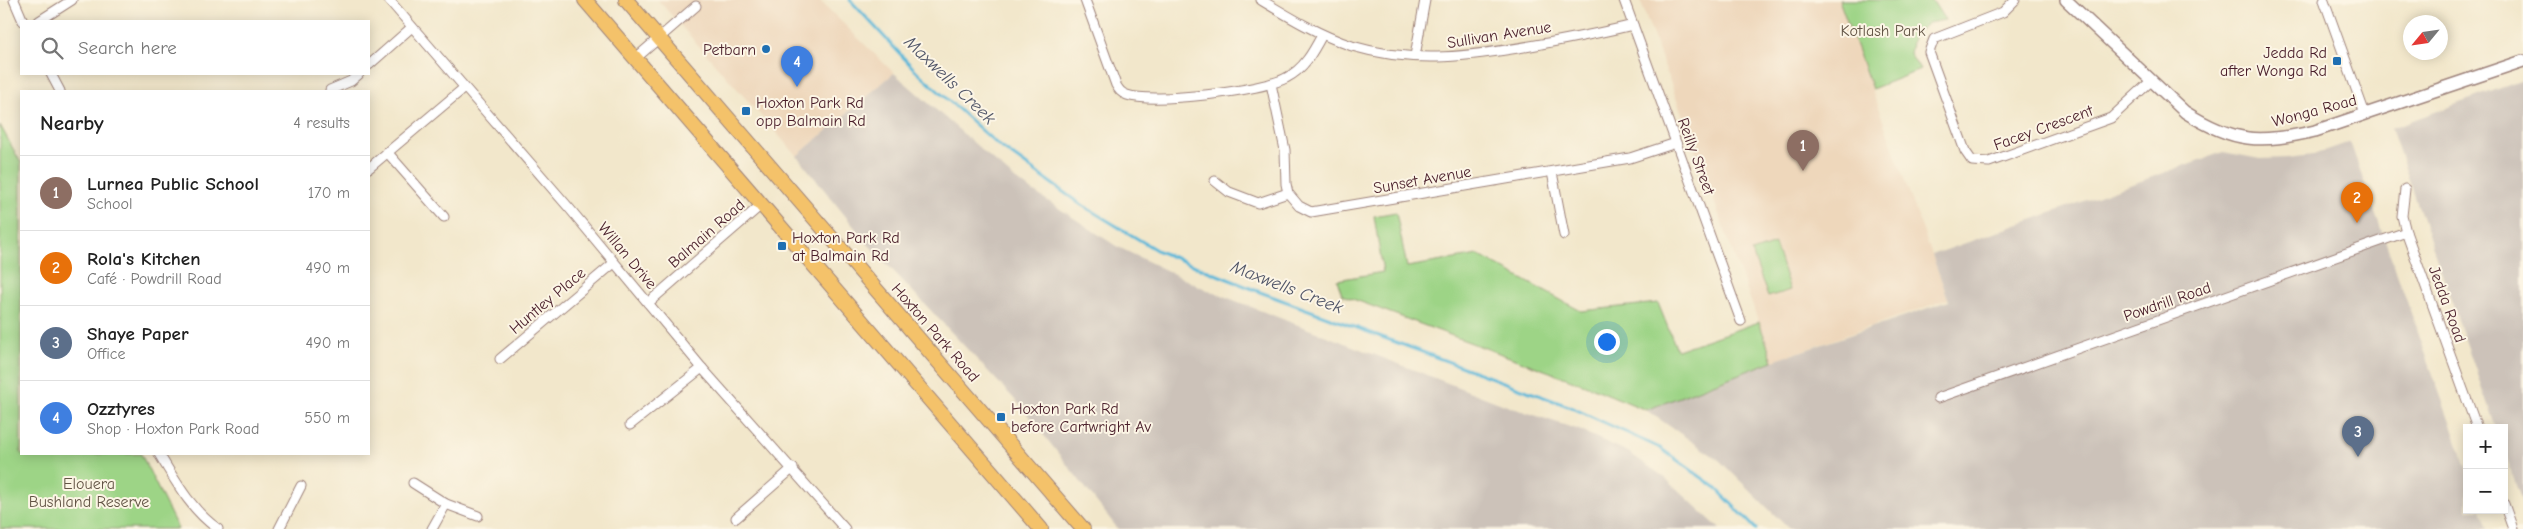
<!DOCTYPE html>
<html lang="en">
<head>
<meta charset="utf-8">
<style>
  :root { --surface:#fff; --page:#f6f6f6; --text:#222; --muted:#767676; --line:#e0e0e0; --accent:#db2777 }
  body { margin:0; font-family:"Comic Neue",sans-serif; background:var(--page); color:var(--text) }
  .controls { position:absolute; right:15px; bottom:15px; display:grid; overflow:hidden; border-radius:0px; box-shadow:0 2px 12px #0003 }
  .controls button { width:45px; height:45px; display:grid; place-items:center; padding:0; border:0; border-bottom:1px solid var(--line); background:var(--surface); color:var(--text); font:25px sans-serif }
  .compass { position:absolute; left:2403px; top:15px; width:45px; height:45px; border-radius:50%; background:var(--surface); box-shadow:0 2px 12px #0003; rotate:241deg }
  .you { position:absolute; left:1606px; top:341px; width:18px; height:18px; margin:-12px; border:4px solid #fff; border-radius:50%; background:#1a73e8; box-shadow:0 0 0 8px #1a73e833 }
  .badge { display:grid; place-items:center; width:32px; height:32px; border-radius:50%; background:var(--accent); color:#fff; font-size:16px; font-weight:700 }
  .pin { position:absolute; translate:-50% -41px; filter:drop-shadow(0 1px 2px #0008) }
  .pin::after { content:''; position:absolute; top:26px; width:18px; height:15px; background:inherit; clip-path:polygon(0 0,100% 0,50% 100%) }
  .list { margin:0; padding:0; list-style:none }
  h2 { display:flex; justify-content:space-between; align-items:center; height:65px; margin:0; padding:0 20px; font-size:21px }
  h2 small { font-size:16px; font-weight:400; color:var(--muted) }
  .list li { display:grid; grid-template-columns:32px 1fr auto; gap:15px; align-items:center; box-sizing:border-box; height:75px; padding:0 20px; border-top:1px solid var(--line) }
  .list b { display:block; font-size:19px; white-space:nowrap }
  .list p { margin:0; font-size:16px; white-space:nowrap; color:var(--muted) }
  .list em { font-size:16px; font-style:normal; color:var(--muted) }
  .icon { flex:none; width:28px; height:28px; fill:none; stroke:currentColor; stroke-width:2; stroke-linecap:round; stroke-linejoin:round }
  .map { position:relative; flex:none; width:2523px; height:529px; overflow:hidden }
  .search { position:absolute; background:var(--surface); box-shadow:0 2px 12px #0003; left:20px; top:20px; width:350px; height:55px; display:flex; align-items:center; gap:12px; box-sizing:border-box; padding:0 18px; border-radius:0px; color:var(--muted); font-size:19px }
  .panel { position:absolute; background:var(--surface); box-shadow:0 2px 12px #0003; left:20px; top:90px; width:350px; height:365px; border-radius:0px }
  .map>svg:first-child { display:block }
</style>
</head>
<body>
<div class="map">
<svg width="2523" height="529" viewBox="0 0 2523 529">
  <rect width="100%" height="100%" fill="#fcf5e5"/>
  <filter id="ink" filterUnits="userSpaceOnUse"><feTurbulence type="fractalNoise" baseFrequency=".02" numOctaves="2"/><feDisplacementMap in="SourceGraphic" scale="10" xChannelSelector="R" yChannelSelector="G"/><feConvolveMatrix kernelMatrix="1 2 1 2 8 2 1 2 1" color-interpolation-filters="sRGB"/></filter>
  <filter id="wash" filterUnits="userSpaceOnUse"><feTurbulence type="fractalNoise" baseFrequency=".0096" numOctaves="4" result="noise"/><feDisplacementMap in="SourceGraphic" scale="20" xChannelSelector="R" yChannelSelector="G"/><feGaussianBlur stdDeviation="1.12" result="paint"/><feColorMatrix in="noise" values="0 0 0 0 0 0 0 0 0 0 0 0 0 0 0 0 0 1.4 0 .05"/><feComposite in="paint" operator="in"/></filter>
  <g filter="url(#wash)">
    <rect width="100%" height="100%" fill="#f2e7cb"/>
    <!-- built -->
    <g fill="#eed7bb">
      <polygon points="658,0 819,0 894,73 797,156"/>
      <polygon points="1640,0 1839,0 1948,299 1773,361"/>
    </g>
    <!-- industrial -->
    <g fill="#ccc2b9">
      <polygon points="894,73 1016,180 1116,246 1205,289 1507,406 1579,430 1628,452 1664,477 1720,529 1118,529 1020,405 868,244 797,156"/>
      <polygon points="2523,80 2523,505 2504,451 2504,428 2496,428 2391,128"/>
      <polygon points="2350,142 2467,470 2467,510 2481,510 2488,529 1789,529 1719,460 1646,410 1773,361 1949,301 1932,255 2223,152 2260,159 2288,158 2313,155"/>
    </g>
    <!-- green -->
    <g fill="#9dd486" stroke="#747a58">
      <polygon points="1839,0 1932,0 1945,20 1928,23 1913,36 1910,54 1920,70 1872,89"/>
      <polygon points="0,125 21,163 21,454 141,454 178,529 0,529"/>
      <polygon points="1396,212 1407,267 1478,255 1581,311 1658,303 1677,350 1759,322 1773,361 1646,410 1593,388 1342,295 1337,280 1383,272 1374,216"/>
      <polygon points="1775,244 1790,290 1768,297 1752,252"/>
    </g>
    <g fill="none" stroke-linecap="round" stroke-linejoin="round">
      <!-- stream -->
      <polyline stroke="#5bb8d9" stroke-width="3" points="850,0 916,71 997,144 1080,204 1158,251 1260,292 1568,406 1660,448 1715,487 1756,529"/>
    </g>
  </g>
  <g filter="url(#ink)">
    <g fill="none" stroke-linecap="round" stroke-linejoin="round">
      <!-- minor casing -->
      <g stroke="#9e837b" stroke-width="11">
        <g id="minor">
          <polyline points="14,0 23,21"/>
          <polyline points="389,0 570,209 702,368 845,529"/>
          <path d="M1085 0 1116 85C1119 90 1121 93 1127 95 1153 104 1262 91 1286 78 1304 69 1313 52 1322 35"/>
          <path d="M1261 0C1291 18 1319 35 1352 46 1416 65 1473 56 1536 45 1569 39 1601 33 1633 25"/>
          <polyline points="1624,0 1741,321"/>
          <polyline points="2015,0 2003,12 1934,39 1929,52 1965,151 1972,161 1989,162 2111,118 2151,81"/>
          <polyline points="2324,0 2365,114"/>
          <polyline points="39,21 72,0"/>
          <polyline points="1415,56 1425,0"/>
          <polyline points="636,58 696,6"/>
          <polyline points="369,65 412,27"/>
          <polyline points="51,74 60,91"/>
          <polyline points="1271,84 1285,150 1286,184 1288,193 1299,206 1311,212 1630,158 1676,143"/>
          <polyline points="330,90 351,81 359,74"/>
          <polyline points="387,152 444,217"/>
          <polyline points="369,168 464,88"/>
          <polyline points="1552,172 1564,235"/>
          <polyline points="1215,181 1229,192 1258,203 1288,193"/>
          <polyline points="2405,189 2402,216 2406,232 2477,428"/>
          <polyline points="648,303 761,205"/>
          <polyline points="500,359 614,263"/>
          <polyline points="1938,398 2406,232"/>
          <polyline points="630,425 702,368"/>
          <path d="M159 454C176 482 191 510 218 529"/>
          <polyline points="413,483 446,504 478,516"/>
          <polyline points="2504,504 2513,529"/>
          <polyline points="736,518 793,468"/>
          <polyline points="279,529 301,486"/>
          <polyline points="432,529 446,504"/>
        </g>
      </g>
      <!-- tertiary casing -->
      <g stroke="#9e837b" stroke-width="14">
        <path id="tertiary" d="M2066 0 2185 112C2234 143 2260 144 2315 131L2523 61"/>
      </g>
      <!-- primary casing -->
      <g stroke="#9e837b" stroke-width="16">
        <g id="primary">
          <polyline points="585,0 1041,529"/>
          <polyline points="626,0 1083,529"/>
        </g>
      </g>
      <!-- minor -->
      <use href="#minor" stroke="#fff" stroke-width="9"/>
      <!-- tertiary -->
      <use href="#tertiary" stroke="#fff" stroke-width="11"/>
      <!-- primary -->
      <use href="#primary" stroke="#f4c26a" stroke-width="14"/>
    </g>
  </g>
  <!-- markers -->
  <g fill="#1f6fb2" stroke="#fcf5e5" stroke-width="2">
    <circle cx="766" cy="49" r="5"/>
    <rect x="2332" y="56" width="10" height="10" rx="2.5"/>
    <rect x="741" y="106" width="10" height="10" rx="2.5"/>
    <rect x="777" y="241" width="10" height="10" rx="2.5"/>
    <rect x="996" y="412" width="10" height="10" rx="2.5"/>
  </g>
  <g text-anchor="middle" stroke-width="4" stroke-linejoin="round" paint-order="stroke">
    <!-- park labels -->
    <g font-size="16" fill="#635546" stroke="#fcf5e5">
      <text x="1883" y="36">Kotlash Park</text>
      <text x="89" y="489">Elouera<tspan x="89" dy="18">Bushland Reserve</tspan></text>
    </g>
    <!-- street labels -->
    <g font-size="16" fill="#4a1f2b" stroke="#fcf5e5">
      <text transform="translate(1499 34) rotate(-9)" y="6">Sullivan Avenue</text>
      <text transform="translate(2314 110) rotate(-15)" y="6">Wonga Road</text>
      <text transform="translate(2043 127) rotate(-20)" y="6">Facey Crescent</text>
      <text transform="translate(1697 156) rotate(70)" y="6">Reilly Street</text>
      <text transform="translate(1422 179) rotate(-10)" y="6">Sunset Avenue</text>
      <text transform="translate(706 233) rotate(-41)" y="6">Balmain Road</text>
      <text transform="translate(628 255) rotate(50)" y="6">Willan Drive</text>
      <text transform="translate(547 300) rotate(-40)" y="6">Huntley Place</text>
      <text transform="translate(2167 301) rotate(-19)" y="6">Powdrill Road</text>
      <text transform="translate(2448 304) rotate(70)" y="6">Jedda Road</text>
      <text transform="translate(936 332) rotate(49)" y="6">Hoxton Park Road</text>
    </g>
    <!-- poi labels -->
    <g font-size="16" fill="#4a1f2b" stroke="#fcf5e5" text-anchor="start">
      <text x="756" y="55" text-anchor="end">Petbarn</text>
      <text x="2327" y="58" text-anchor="end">Jedda Rd<tspan x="2327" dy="18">after Wonga Rd</tspan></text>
      <text x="756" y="108">Hoxton Park Rd<tspan x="756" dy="18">opp Balmain Rd</tspan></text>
      <text x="792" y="243">Hoxton Park Rd<tspan x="792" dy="18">at Balmain Rd</tspan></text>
      <text x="1011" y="414">Hoxton Park Rd<tspan x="1011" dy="18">before Cartwright Av</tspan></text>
    </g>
    <!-- water labels -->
    <g font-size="18" font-style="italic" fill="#505568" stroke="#fcf5e5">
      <text transform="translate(950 80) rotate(44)" y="6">Maxwells Creek</text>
      <text transform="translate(1287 287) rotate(21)" y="6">Maxwells Creek</text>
    </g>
  </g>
</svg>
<div class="controls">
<button>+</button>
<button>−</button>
</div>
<svg class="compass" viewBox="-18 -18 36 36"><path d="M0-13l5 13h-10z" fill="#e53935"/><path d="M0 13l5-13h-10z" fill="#767676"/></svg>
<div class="you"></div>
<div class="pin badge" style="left:1803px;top:171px;background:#8d6e63">1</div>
<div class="pin badge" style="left:2357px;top:223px;background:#e8710a">2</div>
<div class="pin badge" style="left:2358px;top:457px;background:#5c6f8a">3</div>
<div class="pin badge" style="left:797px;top:87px;background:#3f7fe0">4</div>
<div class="search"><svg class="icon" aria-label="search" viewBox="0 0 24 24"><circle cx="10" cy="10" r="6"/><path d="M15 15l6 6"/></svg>Search here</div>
<section class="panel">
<h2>Nearby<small>4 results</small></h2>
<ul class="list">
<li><span class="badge" style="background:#8d6e63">1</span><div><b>Lurnea Public School</b><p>School</p></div><em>170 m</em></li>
<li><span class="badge" style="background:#e8710a">2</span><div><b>Rola's Kitchen</b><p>Café · Powdrill Road</p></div><em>490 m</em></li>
<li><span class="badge" style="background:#5c6f8a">3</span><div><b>Shaye Paper</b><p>Office</p></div><em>490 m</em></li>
<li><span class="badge" style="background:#3f7fe0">4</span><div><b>Ozztyres</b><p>Shop · Hoxton Park Road</p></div><em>550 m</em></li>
</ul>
</section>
</div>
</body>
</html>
